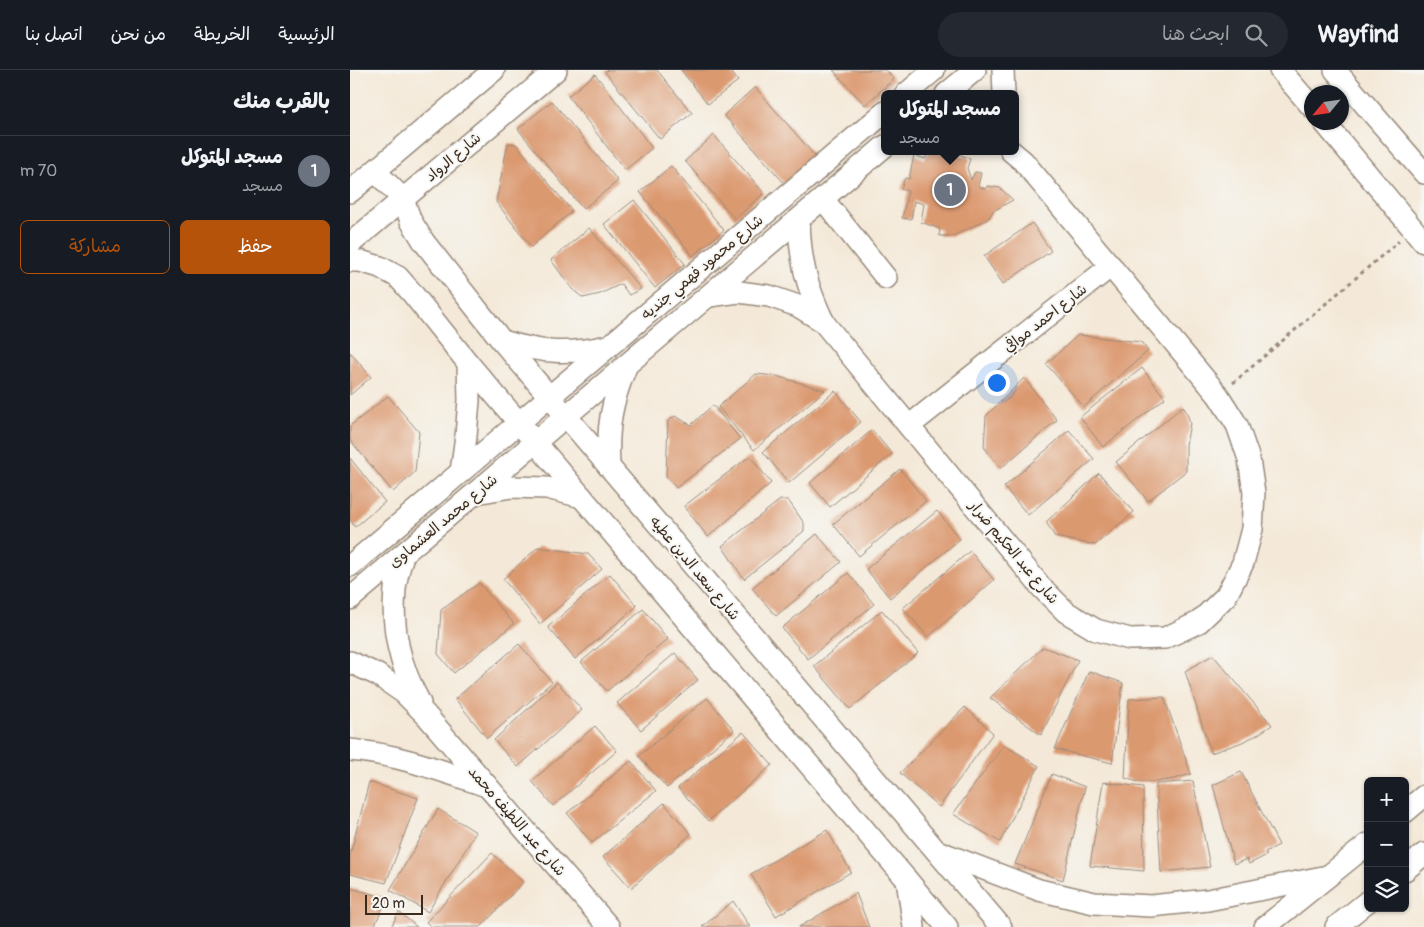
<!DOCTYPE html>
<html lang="ar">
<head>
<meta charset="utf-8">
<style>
  :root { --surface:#171b24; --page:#242831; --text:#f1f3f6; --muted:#9ea1a6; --line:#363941; --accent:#b45309 }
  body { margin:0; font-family:Pangolin,"Playpen Sans Arabic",sans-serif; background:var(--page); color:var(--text); direction:rtl }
  .controls { position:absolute; right:15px; bottom:15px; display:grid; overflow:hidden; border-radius:8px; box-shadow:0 1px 4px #0004 }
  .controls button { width:45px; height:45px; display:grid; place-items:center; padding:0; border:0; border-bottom:1px solid var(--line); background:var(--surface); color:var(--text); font:25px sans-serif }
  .compass { position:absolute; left:954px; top:15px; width:45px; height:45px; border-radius:50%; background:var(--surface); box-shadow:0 1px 4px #0004; rotate:241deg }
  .scale { position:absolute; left:15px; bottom:12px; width:58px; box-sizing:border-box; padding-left:5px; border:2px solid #3b2a1e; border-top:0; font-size:14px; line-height:18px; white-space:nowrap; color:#3b2a1e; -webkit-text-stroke:4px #f6f6f2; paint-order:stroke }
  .you { position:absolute; left:646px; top:312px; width:18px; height:18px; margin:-12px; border:4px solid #fff; border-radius:50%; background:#1a73e8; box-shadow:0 0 0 8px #1a73e833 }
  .badge { display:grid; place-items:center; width:32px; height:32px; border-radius:50%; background:var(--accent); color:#fff; font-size:16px; font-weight:700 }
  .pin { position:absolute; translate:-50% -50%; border:2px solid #fff; box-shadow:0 1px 5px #0006 }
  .popup { position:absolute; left:531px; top:20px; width:138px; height:65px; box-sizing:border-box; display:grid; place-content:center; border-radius:8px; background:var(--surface); filter:drop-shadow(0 1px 4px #0005); font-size:16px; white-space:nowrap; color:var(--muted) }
  .popup b { font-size:19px; color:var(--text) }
  .popup::after { content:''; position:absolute; left:50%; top:100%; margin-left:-10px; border:10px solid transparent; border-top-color:var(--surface) }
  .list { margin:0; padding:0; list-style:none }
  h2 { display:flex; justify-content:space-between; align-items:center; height:65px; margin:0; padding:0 20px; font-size:21px }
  h2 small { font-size:16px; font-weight:400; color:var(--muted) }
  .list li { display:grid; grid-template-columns:32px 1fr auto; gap:15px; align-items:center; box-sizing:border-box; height:70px; padding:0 20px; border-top:1px solid var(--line) }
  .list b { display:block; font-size:19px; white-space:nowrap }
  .list p { margin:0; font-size:16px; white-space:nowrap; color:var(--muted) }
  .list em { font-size:16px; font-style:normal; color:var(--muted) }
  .actions { display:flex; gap:10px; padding:15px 20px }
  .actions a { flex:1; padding:11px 0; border:1px solid var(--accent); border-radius:8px; text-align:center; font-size:18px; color:var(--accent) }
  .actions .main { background:var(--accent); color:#fff }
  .icon { flex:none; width:28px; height:28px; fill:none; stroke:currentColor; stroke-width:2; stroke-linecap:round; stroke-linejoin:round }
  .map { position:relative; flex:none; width:1074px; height:857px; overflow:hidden; direction:ltr }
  header { display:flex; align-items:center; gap:30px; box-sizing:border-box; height:70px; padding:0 25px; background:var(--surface); border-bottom:1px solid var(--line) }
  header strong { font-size:24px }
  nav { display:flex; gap:28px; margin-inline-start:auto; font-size:18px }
  .search { width:350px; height:45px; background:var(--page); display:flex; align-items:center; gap:12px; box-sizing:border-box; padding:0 18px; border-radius:28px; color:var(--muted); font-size:19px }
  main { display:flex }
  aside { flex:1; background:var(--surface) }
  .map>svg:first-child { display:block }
</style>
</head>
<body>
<header>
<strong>Wayfind</strong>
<div class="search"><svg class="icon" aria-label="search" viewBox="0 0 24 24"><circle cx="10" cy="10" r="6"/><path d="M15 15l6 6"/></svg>ابحث هنا</div>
<nav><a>الرئيسية</a><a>الخريطة</a><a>من نحن</a><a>اتصل بنا</a></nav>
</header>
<main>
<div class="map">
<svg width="1074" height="857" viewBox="0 0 1074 857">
  <rect width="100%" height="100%" fill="#f6f6f2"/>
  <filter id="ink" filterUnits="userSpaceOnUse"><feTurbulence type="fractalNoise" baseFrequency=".02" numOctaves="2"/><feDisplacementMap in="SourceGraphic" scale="10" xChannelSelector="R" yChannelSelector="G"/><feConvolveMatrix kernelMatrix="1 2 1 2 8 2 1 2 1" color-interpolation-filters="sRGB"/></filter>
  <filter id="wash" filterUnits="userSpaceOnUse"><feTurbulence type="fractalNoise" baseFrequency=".0096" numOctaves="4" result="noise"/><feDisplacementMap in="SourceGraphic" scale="20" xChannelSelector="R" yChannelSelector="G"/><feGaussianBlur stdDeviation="1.12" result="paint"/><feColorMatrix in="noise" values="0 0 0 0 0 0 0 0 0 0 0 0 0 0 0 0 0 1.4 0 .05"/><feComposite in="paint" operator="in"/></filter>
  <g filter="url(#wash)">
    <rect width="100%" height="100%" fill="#f4e9d8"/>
    <g id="blocks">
      <!-- building -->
      <g fill="#db9970">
        <polygon points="257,0 307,0 342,43 310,69 255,2"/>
        <polygon points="331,0 380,0 388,11 358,34"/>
        <polygon points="483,0 536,0 544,9 515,35"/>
        <polygon points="245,4 302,78 275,100 218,26"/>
        <polygon points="405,17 466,87 435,114 374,45"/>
        <polygon points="202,31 268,111 233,139 168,59"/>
        <polygon points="364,65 414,123 385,149 335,91"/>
        <polygon points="158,73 166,74 222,141 181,177 146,132"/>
        <polygon points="579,81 603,81 620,89 617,98 621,110 625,102 631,103 628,116 636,119 637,116 650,118 663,130 643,141 638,149 603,166 589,166 590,159 571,152 574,134 564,131 561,149 552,148 558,121 551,119 555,108 559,109 564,85 575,89"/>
        <polygon points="321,96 374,160 343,186 290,122"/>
        <polygon points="284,130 335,194 305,218 254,154"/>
        <polygon points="682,153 701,181 653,214 634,186"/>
        <polygon points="239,158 291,219 279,225 271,214 250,224 233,228 222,219 201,190"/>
        <polygon points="728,265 791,272 798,281 734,337 696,294"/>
        <polygon points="0,282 21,307 0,325"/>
        <polygon points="792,298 815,328 753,377 730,347"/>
        <polygon points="406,304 426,306 475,320 404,380 368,337"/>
        <polygon points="674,308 707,350 651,398 634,377 636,346"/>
        <polygon points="485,321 511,352 439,413 413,382"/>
        <polygon points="38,326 69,362 65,402 43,422 0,370 0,356"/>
        <polygon points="363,335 390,369 326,418 316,406 318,351 325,346 341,355"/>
        <polygon points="833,336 837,343 840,353 836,375 836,401 798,431 766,392"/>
        <polygon points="522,360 542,384 480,437 460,413"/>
        <polygon points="719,360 744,389 678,445 654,417"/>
        <polygon points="400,386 421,413 358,467 334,436"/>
        <polygon points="0,388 35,432 5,457 0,450"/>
        <polygon points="550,399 576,431 509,486 483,454"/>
        <polygon points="749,403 784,442 745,475 705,467 696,452"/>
        <polygon points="430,430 438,430 454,453 454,461 394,509 372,476"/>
        <polygon points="587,441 610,469 540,528 516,499"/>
        <polygon points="467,464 491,492 426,546 402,518"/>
        <polygon points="188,477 238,484 252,499 190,554 153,509"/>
        <polygon points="620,481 644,510 578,567 553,538"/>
        <polygon points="498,503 524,534 458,589 432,558"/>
        <polygon points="260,504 287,536 225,589 198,557"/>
        <polygon points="129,513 164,554 104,603 88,584 91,540"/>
        <polygon points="293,539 318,569 257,621 231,592"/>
        <polygon points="532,540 568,583 500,639 464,596"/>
        <polygon points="169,574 202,612 137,668 105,629"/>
        <polygon points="693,577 728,590 691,665 640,628"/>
        <polygon points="325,583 348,610 291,660 267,633"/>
        <polygon points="863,585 922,655 907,665 890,673 861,683 835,601"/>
        <polygon points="739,601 773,613 762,693 705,679"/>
        <polygon points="207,612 232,640 168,697 144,670"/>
        <polygon points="814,627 841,704 824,709 806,712 788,712 775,708 779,629"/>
        <polygon points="357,628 384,660 317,718 289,686"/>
        <polygon points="615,637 643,663 589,737 550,703"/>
        <polygon points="245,656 267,681 203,736 182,711"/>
        <polygon points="393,662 422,695 358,751 328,718"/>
        <polygon points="654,675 689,696 650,772 603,744"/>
        <polygon points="281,691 306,721 242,773 217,743"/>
        <polygon points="891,702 929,775 915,782 917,785 899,794 897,789 884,794 863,715"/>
        <polygon points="702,704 735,717 713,810 665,794"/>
        <polygon points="843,711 860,797 811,802 806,714"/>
        <polygon points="19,712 68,728 36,813 0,804 0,785"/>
        <polygon points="753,712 793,717 794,801 740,796"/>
        <polygon points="314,733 341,764 281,818 253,787"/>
        <polygon points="88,739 126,762 78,842 40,820"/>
        <polygon points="477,760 501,802 426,846 401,804"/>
        <polygon points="142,783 173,812 131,857 82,857 76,852"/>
        <polygon points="0,818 37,828 24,857 0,857"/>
        <polygon points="506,823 519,857 449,857"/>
        <polygon points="383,831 400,857 352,857"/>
        <polygon points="49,842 67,857 41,857"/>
      </g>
    </g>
  </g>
  <g filter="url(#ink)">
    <use href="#blocks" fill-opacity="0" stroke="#988a7b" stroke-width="1"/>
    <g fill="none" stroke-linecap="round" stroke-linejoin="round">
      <!-- minor casing -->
      <g stroke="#988a7b" stroke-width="24">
        <g id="minor">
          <polyline points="653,0 654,24"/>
          <polyline points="930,0 962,37"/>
          <polyline points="985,0 1074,103"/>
          <polyline points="556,24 584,0"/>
          <polyline points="596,24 625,0"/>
          <polyline points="974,52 1074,172"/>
          <polyline points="25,101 53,129 61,151 74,172 152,271 651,857"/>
          <polyline points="0,122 144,0"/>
          <polyline points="473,129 536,208"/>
          <path d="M449 149C450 191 456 215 474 253L692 518 716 542 746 560 780 569 815 568 849 552 876 526 893 493 902 459 904 423 899 389 887 355 868 325 673 91 661 81"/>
          <polyline points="0,174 206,0"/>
          <polyline points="0,191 10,191 30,197 48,207 62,223 118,293 597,857"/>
          <polyline points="359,226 389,222 419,226 448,236 474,252"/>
          <path d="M152 271C193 283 216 285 258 276"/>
          <polyline points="559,356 761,196"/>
          <path d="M259 397C257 358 261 333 276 297"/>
          <polyline points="111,402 116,366 119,330 118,293"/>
          <polyline points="126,423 161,417 197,418 232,427"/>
          <path d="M53 485C50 496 46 507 45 519 41 560 50 597 70 633"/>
          <polyline points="0,496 535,42"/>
          <polyline points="0,529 535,76"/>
          <polyline points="0,592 28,605 54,623 76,645 259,857"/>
          <path d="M0 680C47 684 92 701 137 716"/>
          <polyline points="1055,742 1074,726"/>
          <polyline points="587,781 689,820 744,833 801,836 858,830 978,806"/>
          <polyline points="1055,800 1074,784"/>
          <polyline points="557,810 564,857"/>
          <polyline points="915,857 1018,774"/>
          <polyline points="986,857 1018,831"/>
        </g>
      </g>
      <!-- path -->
      <polyline stroke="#988a7b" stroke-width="3" stroke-dasharray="4 4" stroke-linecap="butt" points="883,313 1049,171"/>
      <!-- minor -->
      <use href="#minor" stroke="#fff" stroke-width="21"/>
    </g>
  </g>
  <g text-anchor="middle" stroke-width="4" stroke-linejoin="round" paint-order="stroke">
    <!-- street labels -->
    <g font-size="15" fill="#3b2a1e" stroke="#f6f6f2">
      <text transform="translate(103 87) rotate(-40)" y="5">شارع الرواد</text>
      <text transform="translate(352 197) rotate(-40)" y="5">شارع محمود فهمي جنديه</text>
      <text transform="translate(695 248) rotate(-38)" y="5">شارع احمد موافي</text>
      <text transform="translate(93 451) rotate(-40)" y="5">شارع محمد العشماوى</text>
      <text transform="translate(664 482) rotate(50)" y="5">شارع عبد الحكيم ضرار</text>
      <text transform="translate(345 498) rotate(50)" y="5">شارع سعد الدين عطيه</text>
      <text transform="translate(167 751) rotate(49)" y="5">شارع عبد اللطيف محمد</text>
    </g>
  </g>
</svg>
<div class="controls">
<button>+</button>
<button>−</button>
<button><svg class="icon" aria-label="layers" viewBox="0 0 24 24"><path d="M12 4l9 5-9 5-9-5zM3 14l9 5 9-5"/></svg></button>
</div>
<svg class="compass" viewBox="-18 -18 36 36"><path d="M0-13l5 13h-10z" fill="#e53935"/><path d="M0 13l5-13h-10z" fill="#9ea1a6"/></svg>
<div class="scale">20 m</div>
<div class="you"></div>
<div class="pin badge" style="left:600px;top:120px;background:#6b7280">1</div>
<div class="popup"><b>مسجد المتوكل</b>مسجد</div>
</div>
<aside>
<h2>بالقرب منك<small></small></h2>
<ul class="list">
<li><span class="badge" style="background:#6b7280">1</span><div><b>مسجد المتوكل</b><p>مسجد</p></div><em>70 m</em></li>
</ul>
<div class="actions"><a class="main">حفظ</a><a>مشاركة</a></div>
</aside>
</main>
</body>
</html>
